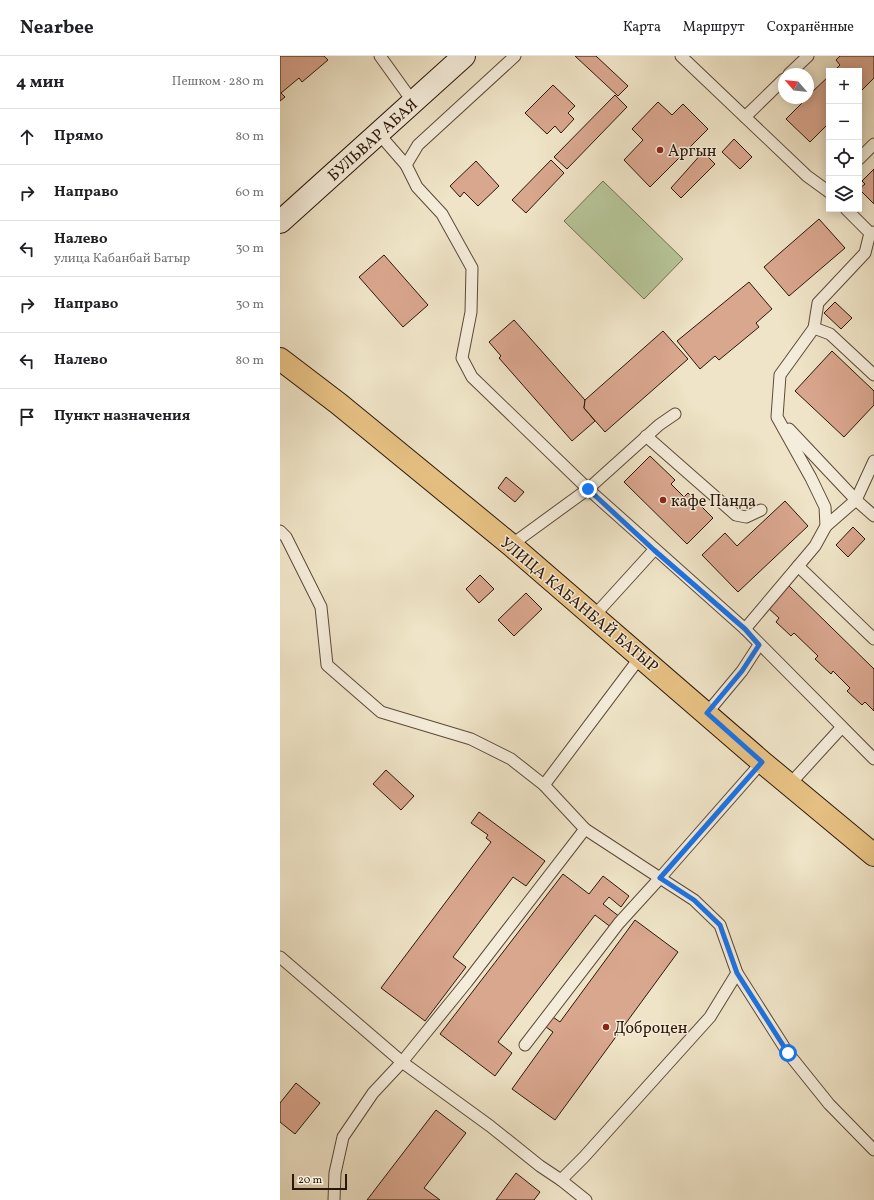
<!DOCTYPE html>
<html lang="ru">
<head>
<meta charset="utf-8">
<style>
  :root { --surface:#fff; --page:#f6f6f6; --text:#202124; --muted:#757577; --line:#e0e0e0 }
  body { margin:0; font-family:Vollkorn,serif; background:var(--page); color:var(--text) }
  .controls { position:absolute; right:12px; top:12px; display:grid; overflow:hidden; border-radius:0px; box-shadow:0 2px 10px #0003 }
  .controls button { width:36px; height:36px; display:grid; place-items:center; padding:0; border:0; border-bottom:1px solid var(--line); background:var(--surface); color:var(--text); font:20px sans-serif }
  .compass { position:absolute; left:498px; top:12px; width:36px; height:36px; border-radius:50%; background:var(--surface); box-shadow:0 2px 10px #0003; rotate:298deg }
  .scale { position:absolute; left:12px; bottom:10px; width:55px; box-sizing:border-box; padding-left:4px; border:2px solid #2b1709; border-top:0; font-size:11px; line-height:14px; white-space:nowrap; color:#2b1709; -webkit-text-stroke:3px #f5eddb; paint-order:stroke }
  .stop { position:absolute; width:12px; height:12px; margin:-9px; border:3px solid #1a73e8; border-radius:50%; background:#fff }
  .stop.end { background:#1a73e8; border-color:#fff; box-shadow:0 1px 4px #0008 }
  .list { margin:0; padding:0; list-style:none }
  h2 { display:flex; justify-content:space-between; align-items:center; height:52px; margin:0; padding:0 16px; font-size:17px }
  h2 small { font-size:13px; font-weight:400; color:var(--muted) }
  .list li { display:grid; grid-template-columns:26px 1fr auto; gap:12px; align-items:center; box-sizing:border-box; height:56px; padding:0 16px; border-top:1px solid var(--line) }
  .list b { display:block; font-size:15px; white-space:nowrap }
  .list p { margin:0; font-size:13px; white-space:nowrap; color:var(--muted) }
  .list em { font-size:13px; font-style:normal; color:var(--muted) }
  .icon { flex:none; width:22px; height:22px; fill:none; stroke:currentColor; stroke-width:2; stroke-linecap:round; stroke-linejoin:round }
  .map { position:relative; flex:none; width:594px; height:1144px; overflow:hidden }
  header { display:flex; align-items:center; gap:24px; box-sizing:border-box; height:56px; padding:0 20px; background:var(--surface); border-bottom:1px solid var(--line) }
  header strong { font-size:19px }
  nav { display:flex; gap:22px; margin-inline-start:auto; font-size:14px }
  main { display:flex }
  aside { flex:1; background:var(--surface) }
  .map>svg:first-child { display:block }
</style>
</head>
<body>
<header>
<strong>Nearbee</strong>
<nav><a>Карта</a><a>Маршрут</a><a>Сохранённые</a></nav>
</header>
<main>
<aside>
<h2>4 мин<small>Пешком · 280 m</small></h2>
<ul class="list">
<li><svg class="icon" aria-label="ahead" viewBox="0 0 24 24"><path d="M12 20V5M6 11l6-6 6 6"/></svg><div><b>Прямо</b></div><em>80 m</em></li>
<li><svg class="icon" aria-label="right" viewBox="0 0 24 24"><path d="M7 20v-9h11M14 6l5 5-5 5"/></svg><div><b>Направо</b></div><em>60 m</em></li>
<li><svg class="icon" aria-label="left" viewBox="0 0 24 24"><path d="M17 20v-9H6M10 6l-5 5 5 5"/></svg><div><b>Налево</b><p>улица Кабанбай Батыр</p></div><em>30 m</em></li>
<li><svg class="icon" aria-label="right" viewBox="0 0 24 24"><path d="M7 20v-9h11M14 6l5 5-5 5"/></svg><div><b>Направо</b></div><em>30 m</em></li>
<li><svg class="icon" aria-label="left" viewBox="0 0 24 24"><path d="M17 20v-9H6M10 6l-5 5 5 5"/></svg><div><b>Налево</b></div><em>80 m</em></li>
<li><svg class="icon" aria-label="arrive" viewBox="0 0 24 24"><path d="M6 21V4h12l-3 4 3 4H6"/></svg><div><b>Пункт назначения</b></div></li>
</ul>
</aside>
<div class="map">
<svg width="594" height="1144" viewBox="0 0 594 1144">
  <rect width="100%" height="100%" fill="#efe4c7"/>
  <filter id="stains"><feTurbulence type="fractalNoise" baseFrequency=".005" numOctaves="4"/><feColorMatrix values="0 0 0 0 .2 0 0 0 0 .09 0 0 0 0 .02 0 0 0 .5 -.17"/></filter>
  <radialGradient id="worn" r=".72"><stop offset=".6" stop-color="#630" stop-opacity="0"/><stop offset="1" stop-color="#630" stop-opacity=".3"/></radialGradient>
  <!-- green -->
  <polygon fill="#b6c598" stroke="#706e50" points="323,125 403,203 364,243 284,165"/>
  <!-- building -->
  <g fill="#d9a68e" stroke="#2b1709">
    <polygon points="0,0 44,0 48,4 22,26 19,22 1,37 5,41 0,45"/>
    <polygon points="295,0 316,0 348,30 338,40"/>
    <polygon points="560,0 594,0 594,22 579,37 579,15 554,15 560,9 556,4"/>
    <polygon points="549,20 549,67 530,86 506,63 522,47 517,43 528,42 528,36 530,38"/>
    <polygon points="273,29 295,50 288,57 294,63 281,77 275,70 267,78 245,57"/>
    <polygon points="335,39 347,51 287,113 274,101"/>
    <polygon points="378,46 392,59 403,48 428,73 370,131 344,104 363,84 352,73"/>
    <polygon points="454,83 472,101 460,113 442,96"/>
    <polygon points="423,96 435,108 401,142 391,132"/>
    <polygon points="271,104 284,117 246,157 232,144"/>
    <polygon points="196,105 219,130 198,150 184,136 180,141 170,130"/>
    <polygon points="594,113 594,148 579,133 585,128 582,125"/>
    <polygon points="539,163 565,192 509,240 484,211"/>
    <polygon points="104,199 148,249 123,271 79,221"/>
    <polygon points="469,226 492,253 476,267 479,271 439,304 435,300 420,313 397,285"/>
    <polygon points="555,246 572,262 561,273 544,257"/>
    <polygon points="234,264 305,344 304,352 315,365 292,385 219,302 221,300 209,286"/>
    <polygon points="383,275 408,303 325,376 304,352 305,344"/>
    <polygon points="552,295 594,335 594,349 564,381 515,335"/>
    <polygon points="370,400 395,424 391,428 404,441 408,437 433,462 407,488 344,426"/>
    <polygon points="226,421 244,436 235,446 218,432"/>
    <polygon points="505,445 528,470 458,536 422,499 445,477 457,490"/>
    <polygon points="573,471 585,483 568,501 556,489"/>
    <polygon points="200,519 214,533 199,547 186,533"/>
    <polygon points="507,528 594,613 594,655 585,646 582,649 567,635 570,632 553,615 551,618 535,603 538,600 514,577 511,580 496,566 499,562 486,550"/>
    <polygon points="246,537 262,553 234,580 218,564"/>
    <polygon points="106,714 134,740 121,754 93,728"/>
    <polygon points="199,756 265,805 246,830 233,821 173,901 186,911 145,965 101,932 211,786 206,782 208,779 191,767"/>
    <polygon points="283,818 309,838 323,820 349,840 341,851 329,841 323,848 340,861 332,872 315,859 218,986 232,997 215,1020 160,978"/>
    <polygon points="355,864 398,896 275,1064 232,1033 273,976 266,971 273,961 280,966"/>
    <polygon points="16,1027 40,1047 15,1078 0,1066 0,1047"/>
    <polygon points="156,1054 186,1077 144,1132 160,1144 87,1144"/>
    <polygon points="236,1117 260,1136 254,1144 216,1144"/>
  </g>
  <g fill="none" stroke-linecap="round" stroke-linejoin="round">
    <!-- lane casing -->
    <g stroke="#5c4a38" stroke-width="13">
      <g id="lane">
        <polyline points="100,0 133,46"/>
        <polyline points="235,0 138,89 126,109 137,131 162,158 192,212 191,256 182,302 192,321 308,433 465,573 594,703"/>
        <polyline points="401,0 527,120 549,136"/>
        <polyline points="509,18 528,0"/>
        <polyline points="465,61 504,23"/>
        <polyline points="99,78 126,109"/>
        <polyline points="579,103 594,88"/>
        <polyline points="566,153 590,177 594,176"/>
        <polyline points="534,272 538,247 585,197 590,177"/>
        <polyline points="509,373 576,444 594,460"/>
        <polyline points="366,380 456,459 466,461 481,454"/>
        <polyline points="546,470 576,444 594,405"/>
        <polyline points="0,475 6,481 41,551 47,609 101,656 191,683 231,703 264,729"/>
        <polyline points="231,489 308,433 379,369 395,358"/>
        <polyline points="518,510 594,583"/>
        <polyline points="314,560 374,494"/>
        <polyline points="465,573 535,490 546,470 545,451 531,422 497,361 500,319 534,272 550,278 594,319"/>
        <polyline points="361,600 264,729 305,773 380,822 482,706"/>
        <polyline points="427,657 462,615 479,589"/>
        <polyline points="510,728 562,671"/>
        <polyline points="0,901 122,1006 210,1070 260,1110 281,1124 304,1101 430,961 457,917 440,869 414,844 380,822 339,867 245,989"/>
        <polyline points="457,917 508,997 549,1048 594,1094"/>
        <polyline points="281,1124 306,1144"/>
        <polyline points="54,1144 55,1117 63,1081 93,1037 122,1006 187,926 305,773"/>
      </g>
    </g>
    <!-- secondary casing -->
    <g stroke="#2b1709" stroke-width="24">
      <polyline id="secondary" points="0,166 184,0"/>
    </g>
    <!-- primary casing -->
    <g stroke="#2b1709" stroke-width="24">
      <polyline id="primary" points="0,303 59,348 231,489 482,706 594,799"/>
    </g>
    <!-- lane -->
    <use href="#lane" stroke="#f5eddb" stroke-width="11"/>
    <!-- secondary -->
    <use href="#secondary" stroke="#f5eddb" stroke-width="22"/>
    <!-- primary -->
    <use href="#primary" stroke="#e8c284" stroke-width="22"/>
  </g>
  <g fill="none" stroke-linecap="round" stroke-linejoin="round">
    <!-- route -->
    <polyline stroke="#1a73e8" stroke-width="5" points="308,433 374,494 465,573 479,589 462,615 427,657 482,706 380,822 414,844 440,869 457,917 508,997"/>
  </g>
  <!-- markers -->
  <g fill="#8f2418" stroke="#f5eddb" stroke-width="1.5">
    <circle cx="380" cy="94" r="4"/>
    <circle cx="383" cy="444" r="4"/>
    <circle cx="326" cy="971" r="4"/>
  </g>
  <g text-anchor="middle" stroke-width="3" stroke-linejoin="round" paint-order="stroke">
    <!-- street labels -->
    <g font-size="16" fill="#2b1709" stroke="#f5eddb">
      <text transform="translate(92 83) rotate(-42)" y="6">БУЛЬВАР АБАЯ</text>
      <text transform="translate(300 548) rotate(40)" y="6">УЛИЦА КАБАНБАЙ БАТЫР</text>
    </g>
    <!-- poi labels -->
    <g font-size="16" fill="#2b1709" stroke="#f5eddb" text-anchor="start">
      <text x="388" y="100">Аргын</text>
      <text x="391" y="450">кафе Панда</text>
      <text x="334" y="977">Доброцен</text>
    </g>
  </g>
  <rect width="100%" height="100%" filter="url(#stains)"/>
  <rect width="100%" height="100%" fill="url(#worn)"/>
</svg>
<div class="controls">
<button>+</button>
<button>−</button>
<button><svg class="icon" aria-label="locate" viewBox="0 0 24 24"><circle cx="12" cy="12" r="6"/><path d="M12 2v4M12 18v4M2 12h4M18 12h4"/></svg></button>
<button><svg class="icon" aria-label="layers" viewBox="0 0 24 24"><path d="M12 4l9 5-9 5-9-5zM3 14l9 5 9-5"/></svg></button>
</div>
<svg class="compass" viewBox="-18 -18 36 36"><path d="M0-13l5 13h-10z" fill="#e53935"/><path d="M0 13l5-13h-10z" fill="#757577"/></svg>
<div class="scale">20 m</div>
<div class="stop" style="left:508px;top:997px"></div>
<div class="stop end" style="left:308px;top:433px"></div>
</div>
</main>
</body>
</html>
